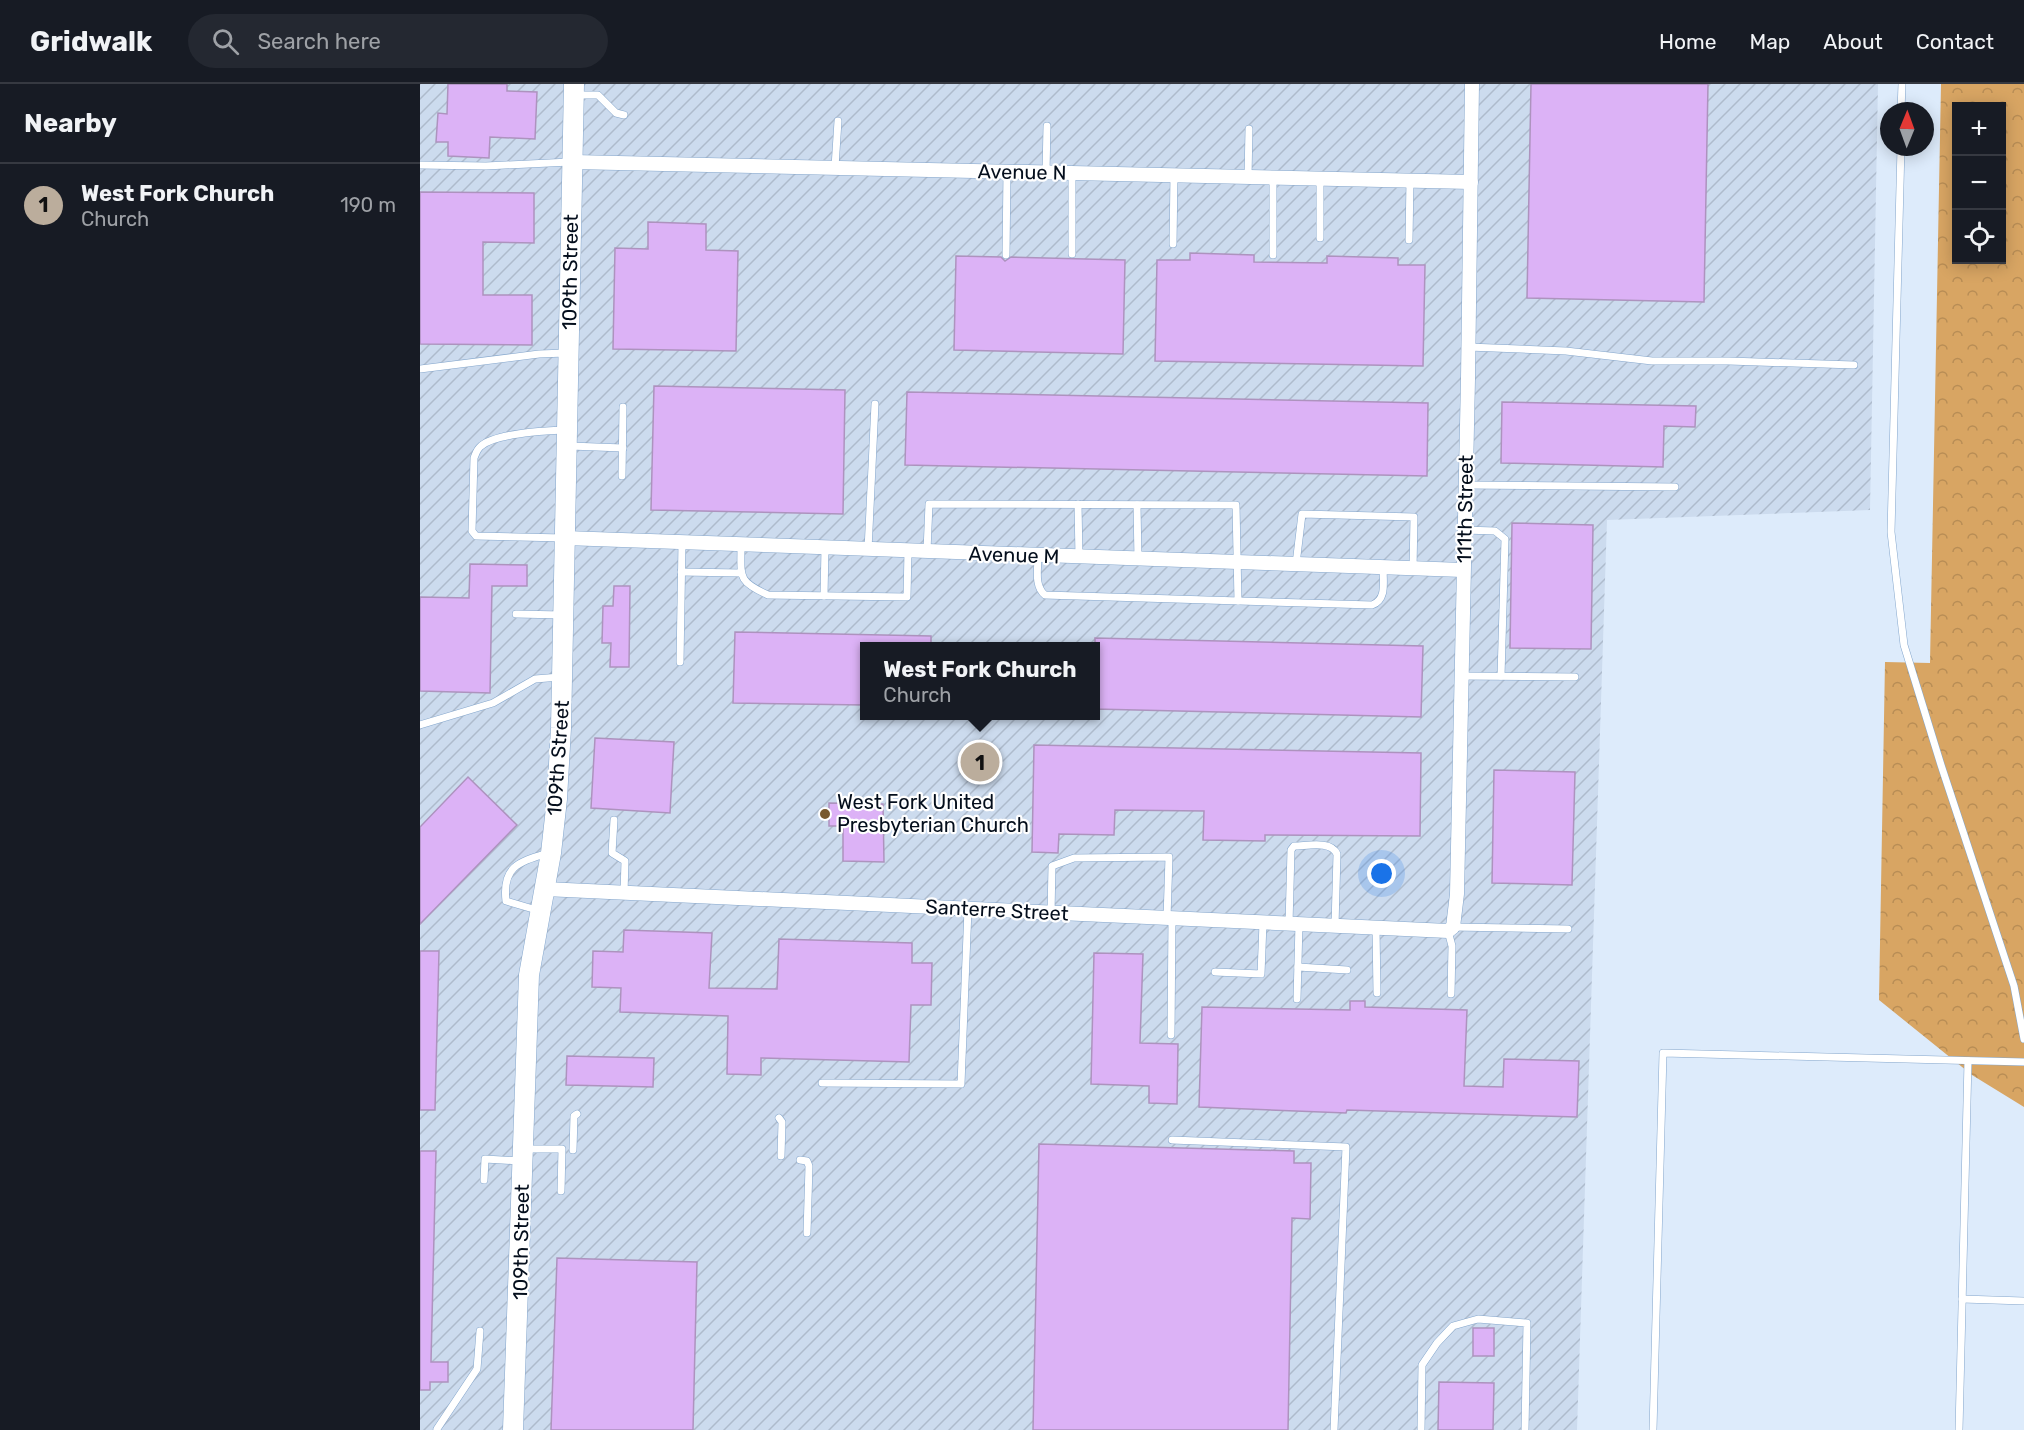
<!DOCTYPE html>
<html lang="en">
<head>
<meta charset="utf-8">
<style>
  :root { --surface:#171b24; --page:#242831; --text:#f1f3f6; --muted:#9ea1a6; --line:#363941; --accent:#bbad9c }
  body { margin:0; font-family:Rubik,sans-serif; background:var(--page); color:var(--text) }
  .controls { position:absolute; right:18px; top:18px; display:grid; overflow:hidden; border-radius:0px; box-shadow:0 3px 15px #0003 }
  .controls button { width:54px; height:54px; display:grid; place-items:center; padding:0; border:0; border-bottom:2px solid var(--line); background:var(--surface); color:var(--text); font:30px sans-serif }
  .compass { position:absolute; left:1460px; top:18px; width:54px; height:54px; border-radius:50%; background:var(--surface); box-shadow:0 3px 15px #0003; rotate:1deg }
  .you { position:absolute; left:962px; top:790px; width:21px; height:21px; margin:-15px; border:4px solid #fff; border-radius:50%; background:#1a73e8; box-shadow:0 0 0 9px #1a73e833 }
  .badge { display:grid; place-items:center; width:39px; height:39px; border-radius:50%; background:var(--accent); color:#111; font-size:20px; font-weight:700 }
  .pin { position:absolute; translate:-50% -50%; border:3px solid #fff; box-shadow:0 2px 6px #0006 }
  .popup { position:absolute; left:440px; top:558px; width:240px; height:78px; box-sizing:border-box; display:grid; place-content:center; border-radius:0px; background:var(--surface); filter:drop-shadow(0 2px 4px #0005); font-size:20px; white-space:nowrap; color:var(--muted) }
  .popup b { font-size:22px; color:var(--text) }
  .popup::after { content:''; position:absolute; left:50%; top:100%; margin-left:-12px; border:12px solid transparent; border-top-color:var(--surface) }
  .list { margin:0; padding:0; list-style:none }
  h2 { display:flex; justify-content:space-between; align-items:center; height:78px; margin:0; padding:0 24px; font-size:26px }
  h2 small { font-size:20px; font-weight:400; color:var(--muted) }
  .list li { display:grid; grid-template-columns:39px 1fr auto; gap:18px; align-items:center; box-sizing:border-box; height:84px; padding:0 24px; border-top:2px solid var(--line) }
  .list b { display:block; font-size:22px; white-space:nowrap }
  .list p { margin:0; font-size:20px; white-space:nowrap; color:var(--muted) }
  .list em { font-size:20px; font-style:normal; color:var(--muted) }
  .icon { flex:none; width:33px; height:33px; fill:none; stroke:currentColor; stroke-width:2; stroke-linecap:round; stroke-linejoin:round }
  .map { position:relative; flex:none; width:1604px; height:1346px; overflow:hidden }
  header { display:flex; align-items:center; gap:36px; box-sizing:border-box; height:84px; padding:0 30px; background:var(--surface); border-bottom:2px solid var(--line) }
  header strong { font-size:28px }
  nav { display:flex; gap:33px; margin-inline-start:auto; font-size:21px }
  .search { width:420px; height:54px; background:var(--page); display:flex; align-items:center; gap:15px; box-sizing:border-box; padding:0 21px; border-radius:33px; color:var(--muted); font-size:22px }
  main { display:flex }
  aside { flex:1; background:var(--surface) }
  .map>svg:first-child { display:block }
</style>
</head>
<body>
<header>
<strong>Gridwalk</strong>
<div class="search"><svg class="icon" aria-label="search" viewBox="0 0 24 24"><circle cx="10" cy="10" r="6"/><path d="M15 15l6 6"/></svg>Search here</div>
<nav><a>Home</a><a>Map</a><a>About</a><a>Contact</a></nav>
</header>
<main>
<aside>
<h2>Nearby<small></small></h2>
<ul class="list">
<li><span class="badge">1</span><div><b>West Fork Church</b><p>Church</p></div><em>190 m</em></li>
</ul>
</aside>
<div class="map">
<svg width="1604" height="1346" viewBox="0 0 1604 1346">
  <defs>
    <pattern id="industrial-furrows" width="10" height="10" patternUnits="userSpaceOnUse" patternTransform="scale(1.5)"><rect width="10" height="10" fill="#ccdbee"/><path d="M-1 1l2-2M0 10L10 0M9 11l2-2" fill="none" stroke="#aebbcc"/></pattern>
    <pattern id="forest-crowns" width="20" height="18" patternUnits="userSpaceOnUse" patternTransform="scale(1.5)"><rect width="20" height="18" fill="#d8a563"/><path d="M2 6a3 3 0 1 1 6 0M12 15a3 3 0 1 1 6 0" fill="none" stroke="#b88d55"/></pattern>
  </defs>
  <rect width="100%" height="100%" fill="#ddebfb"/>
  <!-- industrial -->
  <path fill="url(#industrial-furrows)" fill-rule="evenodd" d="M0 0H1458L1450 426 1187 436 1157 1346H0ZM444 562H676V632H444Z"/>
  <!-- forest -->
  <path fill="url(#forest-crowns)" fill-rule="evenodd" d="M1521 0H1604V1023L1552 991 1459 916 1465 578 1510 579ZM1536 22H1582V176H1536Z"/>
  <!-- building -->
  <g fill="#dcb2f6" stroke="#ad93be" stroke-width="1.5">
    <polygon points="28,0 87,0 87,7 117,8 115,55 70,53 69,74 28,72 28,58 16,58 18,29 27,30"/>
    <polygon points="1111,0 1288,0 1284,218 1107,214"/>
    <polygon points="0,108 114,109 114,159 63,158 63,211 112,211 112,261 0,260"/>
    <polygon points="228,138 286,140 286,166 318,167 316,267 193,265 195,164 228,165"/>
    <polygon points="770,169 834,171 834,178 907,179 907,172 978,174 978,181 1005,181 1003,282 735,277 737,176 770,176"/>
    <polygon points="536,172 581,173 585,177 591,173 705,176 703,270 534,266"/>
    <polygon points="234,302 425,306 423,430 231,426"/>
    <polygon points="487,308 1008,319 1007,392 485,381"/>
    <polygon points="1082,318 1276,322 1275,343 1244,342 1243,383 1081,379"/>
    <polygon points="1092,439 1173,441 1171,565 1090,564"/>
    <polygon points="50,480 107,481 107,502 72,502 70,609 0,607 0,513 49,514"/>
    <polygon points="194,502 210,502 209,583 190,583 191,559 182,559 183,522 193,522"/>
    <polygon points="315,548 511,552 511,562 444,562 444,621 313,619"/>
    <polygon points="675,554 1003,562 1001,633 675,625"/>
    <polygon points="175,654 254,658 250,729 171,724"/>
    <polygon points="614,661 1001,669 1000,752 845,751 845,757 783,756 784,727 695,726 694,751 639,750 638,769 612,768"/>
    <polygon points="1074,686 1155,688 1152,801 1072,799"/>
    <polygon points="48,693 97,741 0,840 0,743"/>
    <polygon points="409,719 463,720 464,778 423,777 423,742 409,742"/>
    <polygon points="204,846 292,849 289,904 357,905 359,855 492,859 492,879 512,879 511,921 491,921 489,978 341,974 341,991 307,990 308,932 200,928 201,904 172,903 173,867 203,868"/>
    <polygon points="0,867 19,867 15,1026 0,1026"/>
    <polygon points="674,869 723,870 720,959 758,960 757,1020 729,1019 729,1002 671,1000"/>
    <polygon points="930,917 945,917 945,923 1047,926 1044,1002 1083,1003 1084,975 1159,977 1157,1033 927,1026 926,1029 779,1023 782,923 930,926"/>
    <polygon points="147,972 234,974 233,1003 146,1001"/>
    <polygon points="619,1060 874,1067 874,1079 891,1079 890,1135 872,1134 868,1346 613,1346"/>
    <polygon points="0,1067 16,1067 11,1278 28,1278 28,1298 10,1298 10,1306 0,1306"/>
    <polygon points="137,1174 277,1178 273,1346 131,1346"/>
    <rect x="1053" y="1244" width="21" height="28"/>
    <polygon points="1019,1298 1074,1299 1073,1346 1018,1346"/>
  </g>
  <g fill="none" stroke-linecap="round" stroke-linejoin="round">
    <!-- lane casing -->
    <g stroke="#84a6cc" stroke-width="8">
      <g id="lane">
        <polyline points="156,11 178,11 196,29 204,31"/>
        <polyline points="1481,27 1482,0"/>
        <polyline points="1481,63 1471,448 1484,561 1521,681 1594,902 1604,955"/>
        <polyline points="0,81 66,82 150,78"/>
        <polyline points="415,83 418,37"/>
        <polyline points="626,88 627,42"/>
        <polyline points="828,93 829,45"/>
        <polyline points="900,154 900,95"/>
        <polyline points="989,156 990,96"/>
        <polyline points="753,160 754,91"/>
        <polyline points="652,170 652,89"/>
        <polyline points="586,171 587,88"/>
        <polyline points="853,171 853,94"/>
        <polyline points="1048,263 1146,267 1232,277 1309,277 1434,281"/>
        <polyline points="0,285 119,270 146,269"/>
        <polyline points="150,362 203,364"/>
        <polyline points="202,392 203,323"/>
        <polyline points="1045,401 1255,403"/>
        <polyline points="658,420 659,473"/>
        <polyline points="717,421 718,475"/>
        <polyline points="1044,446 1075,447 1085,455 1081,592"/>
        <path d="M144 454 56 452 52 447 54 374C56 369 57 365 61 362 76 349 125 347 145 346"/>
        <path d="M321 461C321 493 317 497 348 511L487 513 488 467"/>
        <polyline points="448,466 455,320"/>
        <polyline points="507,467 509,420 816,421 818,517"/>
        <path d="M618 472C618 485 614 502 625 511L952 521C967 516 963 498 963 483"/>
        <polyline points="876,480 882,430 994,433 993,485"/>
        <polyline points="261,488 321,489"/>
        <polyline points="404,512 405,464"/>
        <polyline points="96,530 142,531"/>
        <polyline points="260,578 262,459"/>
        <polyline points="1040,592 1155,593"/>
        <polyline points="0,641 73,619 115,595 140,593"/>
        <polyline points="194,736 192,769 205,777 204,809"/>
        <path d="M120 827 86 817C82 782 99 778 128 769"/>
        <polyline points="631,829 632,782 654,774 749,773 747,834"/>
        <path d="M869 840 871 766 874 762C887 762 911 756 917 770L915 842"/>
        <polyline points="1033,843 1148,845"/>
        <polyline points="956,844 957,909"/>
        <polyline points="1028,847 1032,862 1031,910"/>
        <polyline points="878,883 927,886"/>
        <polyline points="795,888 841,890 843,839"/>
        <polyline points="877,915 879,840"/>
        <polyline points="751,951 752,834"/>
        <polyline points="402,999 541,1000 548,825"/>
        <polyline points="359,1034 362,1038 361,1072"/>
        <polyline points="752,1056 926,1063 914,1346"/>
        <polyline points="105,1065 142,1065 141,1107"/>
        <polyline points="153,1066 154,1032 157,1030"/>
        <polyline points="380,1076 387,1077 389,1082 387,1149"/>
        <polyline points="64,1096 65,1075 100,1077"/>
        <polyline points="1542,1215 1604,1217"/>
        <polyline points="17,1345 57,1285 60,1247"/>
        <polyline points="1001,1346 1002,1281 1017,1259 1033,1242 1058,1235 1107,1239 1105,1346"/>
        <polyline points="1233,1346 1243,969 1604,978"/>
        <polyline points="1539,1346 1548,977"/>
      </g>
    </g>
    <!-- street casing -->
    <g stroke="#84a6cc" stroke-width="15">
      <g id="street">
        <polyline points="153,78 1051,98"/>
        <polyline points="145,454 1043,486"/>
        <polyline points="125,805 1028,847 1033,843 1037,810 1048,295 1052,0"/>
      </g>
    </g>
    <!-- secondary casing -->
    <g stroke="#84a6cc" stroke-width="21">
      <polyline id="secondary" points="93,1346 109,891 131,769 137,715 141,644 154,0"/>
    </g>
    <!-- lane -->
    <use href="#lane" stroke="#fff" stroke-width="7"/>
    <!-- street -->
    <use href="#street" stroke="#fff" stroke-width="14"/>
    <!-- secondary -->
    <use href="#secondary" stroke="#fff" stroke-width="20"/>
  </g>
  <!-- markers -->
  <circle fill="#78582e" stroke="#fff" stroke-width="2" cx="405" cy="730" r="6"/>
  <g text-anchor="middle" stroke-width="4.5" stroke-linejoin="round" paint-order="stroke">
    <!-- street labels -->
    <g font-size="20" fill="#040e1c" stroke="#fff">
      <text transform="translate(602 88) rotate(1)" y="7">Avenue N</text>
      <text transform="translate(150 188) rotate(-89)" y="7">109th Street</text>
      <text transform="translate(1045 425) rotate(-89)" y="7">111th Street</text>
      <text transform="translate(594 471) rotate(2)" y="7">Avenue M</text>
      <text transform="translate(138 674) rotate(-86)" y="7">109th Street</text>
      <text transform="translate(577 826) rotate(3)" y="7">Santerre Street</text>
      <text transform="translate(101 1158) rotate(-89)" y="7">109th Street</text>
    </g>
    <!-- poi labels -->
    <g font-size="20" fill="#040e1c" stroke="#fff" text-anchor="start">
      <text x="417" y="725">West Fork United<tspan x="417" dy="23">Presbyterian Church</tspan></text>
    </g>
  </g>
</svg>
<div class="controls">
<button>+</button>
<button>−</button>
<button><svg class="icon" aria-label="locate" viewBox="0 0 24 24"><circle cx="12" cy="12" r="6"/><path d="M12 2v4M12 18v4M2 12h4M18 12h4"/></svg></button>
</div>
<svg class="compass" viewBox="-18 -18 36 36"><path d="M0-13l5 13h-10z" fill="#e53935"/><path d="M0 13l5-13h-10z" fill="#9ea1a6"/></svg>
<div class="you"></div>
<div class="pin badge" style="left:560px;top:678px">1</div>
<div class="popup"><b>West Fork Church</b>Church</div>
</div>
</main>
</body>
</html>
